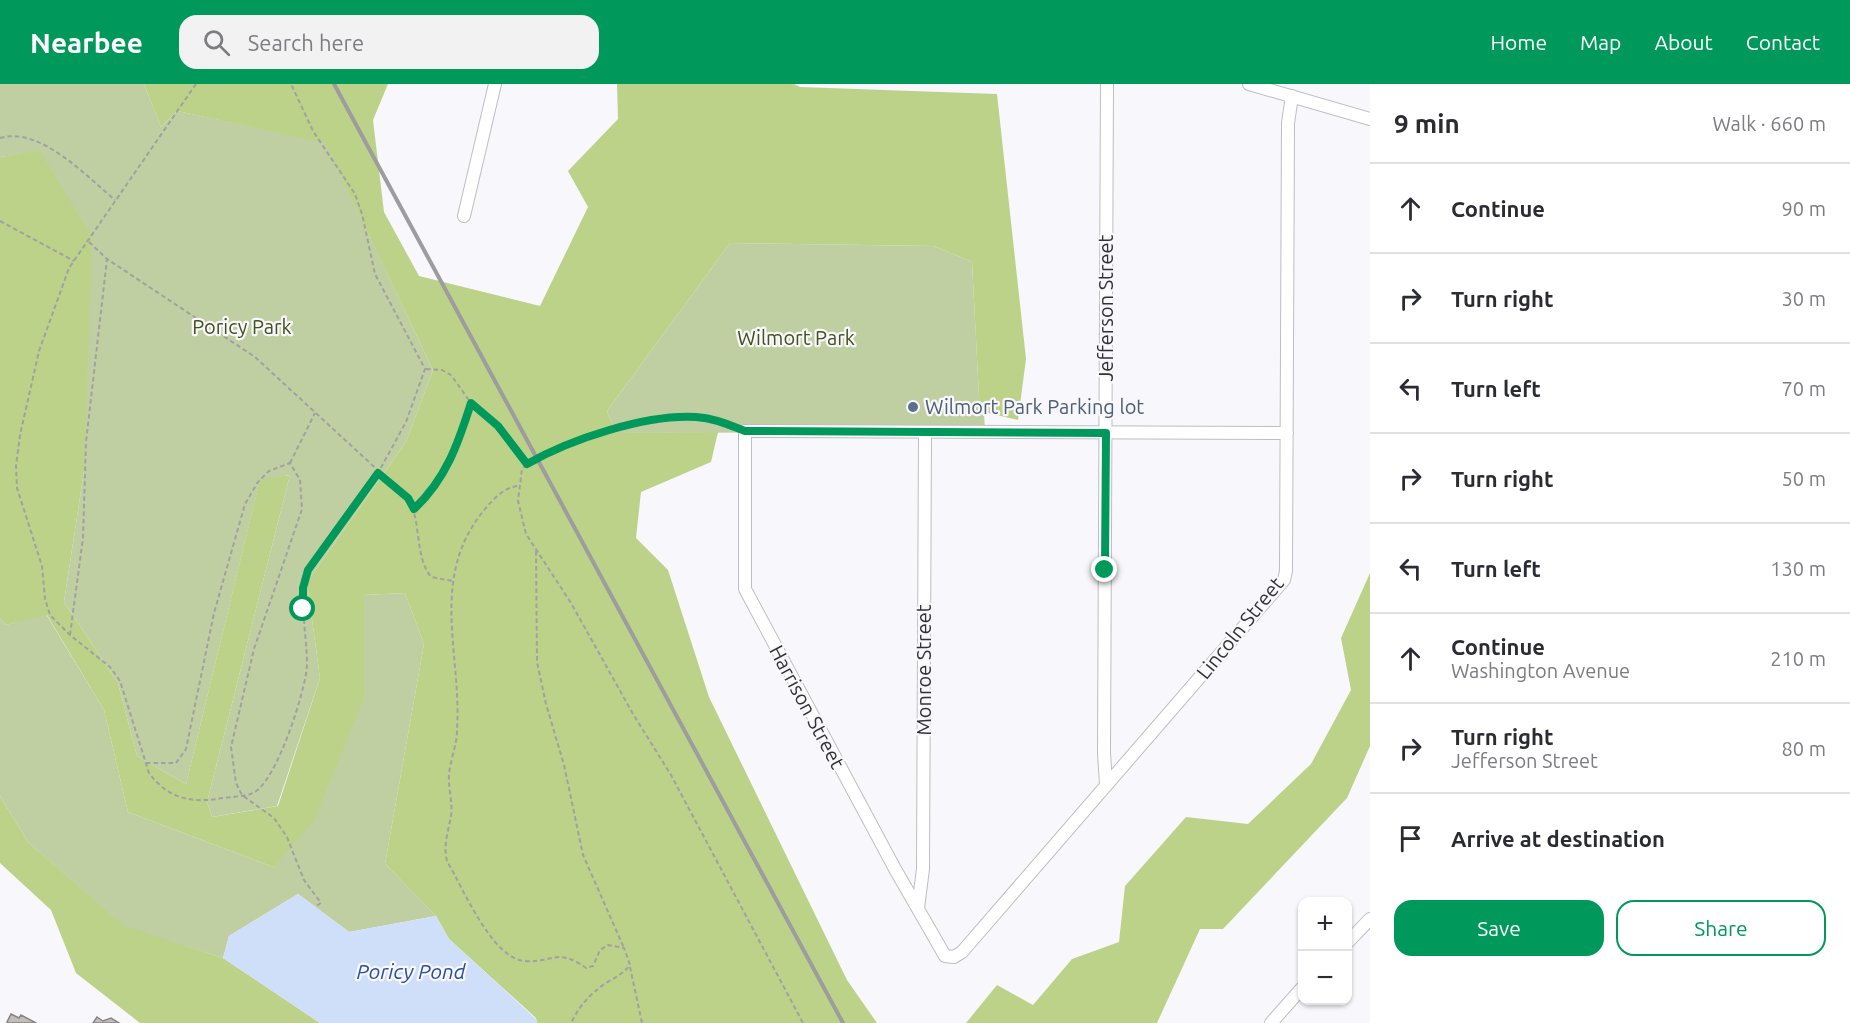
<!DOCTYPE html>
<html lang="en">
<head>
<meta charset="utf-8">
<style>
  :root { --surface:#fff; --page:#f2f2f3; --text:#2b2b33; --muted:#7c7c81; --line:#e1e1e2; --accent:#00995b }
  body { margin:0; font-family:Ubuntu,sans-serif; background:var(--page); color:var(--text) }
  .controls { position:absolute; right:18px; bottom:18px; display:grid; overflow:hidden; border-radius:12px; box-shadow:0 2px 4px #0004 }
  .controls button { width:54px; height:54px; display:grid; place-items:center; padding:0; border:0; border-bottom:2px solid var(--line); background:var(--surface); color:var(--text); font:30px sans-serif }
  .stop { position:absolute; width:18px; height:18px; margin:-14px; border:4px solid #00995b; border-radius:50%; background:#fff }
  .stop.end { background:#00995b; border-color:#fff; box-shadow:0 2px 6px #0008 }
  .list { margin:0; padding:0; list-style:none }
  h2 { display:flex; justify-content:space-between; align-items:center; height:78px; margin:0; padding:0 24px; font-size:26px }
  h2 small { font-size:20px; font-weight:400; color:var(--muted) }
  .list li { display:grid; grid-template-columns:39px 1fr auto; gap:18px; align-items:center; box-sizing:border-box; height:90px; padding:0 24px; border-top:2px solid var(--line) }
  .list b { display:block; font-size:22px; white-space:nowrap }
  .list p { margin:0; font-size:20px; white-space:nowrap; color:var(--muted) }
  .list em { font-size:20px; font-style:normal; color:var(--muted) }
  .actions { display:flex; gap:12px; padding:18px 24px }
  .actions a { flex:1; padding:14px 0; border:2px solid var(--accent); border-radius:18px; text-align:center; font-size:21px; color:var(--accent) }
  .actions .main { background:var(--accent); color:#fff }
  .icon { flex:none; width:33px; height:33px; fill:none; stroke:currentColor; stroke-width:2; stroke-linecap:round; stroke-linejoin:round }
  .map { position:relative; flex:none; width:1370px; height:939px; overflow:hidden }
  header { display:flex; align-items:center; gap:36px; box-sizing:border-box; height:84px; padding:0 30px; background:var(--accent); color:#fff }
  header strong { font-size:28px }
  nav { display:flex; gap:33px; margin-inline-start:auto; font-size:21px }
  .search { width:420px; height:54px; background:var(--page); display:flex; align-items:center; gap:15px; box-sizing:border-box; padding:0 21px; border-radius:18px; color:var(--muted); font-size:22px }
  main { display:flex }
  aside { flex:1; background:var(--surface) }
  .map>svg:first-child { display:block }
</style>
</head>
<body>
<header>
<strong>Nearbee</strong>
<div class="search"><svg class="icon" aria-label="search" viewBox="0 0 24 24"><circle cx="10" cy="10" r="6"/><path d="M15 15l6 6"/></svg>Search here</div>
<nav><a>Home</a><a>Map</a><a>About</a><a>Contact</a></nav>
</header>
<main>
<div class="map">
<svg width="1370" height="939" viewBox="0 0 1370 939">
  <rect width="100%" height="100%" fill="#f8f7fb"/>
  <!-- green -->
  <g fill="#c0cfa1">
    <polygon points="0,0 144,0 161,43 177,27 325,58 433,286 406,358 307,498 320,594 277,722 212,733 207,718 290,391 260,396 186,700 137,672 118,599 64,518 84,387 40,68 0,73"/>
    <polygon points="730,159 934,162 972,178 979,312 984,328 985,348 616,349 607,327"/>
    <polygon points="405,509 424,560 385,780 436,832 349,848 298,810 229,852 223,874 123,842 28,758 0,712 0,535 6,541 46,530 104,626 128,728 273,783 364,614 364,511"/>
  </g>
  <!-- forest -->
  <g fill="#bcd289">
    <polygon points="144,0 388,0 373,36 384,128 419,192 540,222 588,123 568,87 618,35 617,0 794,0 800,3 997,10 1026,275 1018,336 984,328 979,313 972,178 934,162 730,159 607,327 616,349 718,348 711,378 641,408 636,454 668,486 709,613 847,896 877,939 537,939 536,934 449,855 436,832 385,780 424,560 405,509 364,511 364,614 313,739 273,783 128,728 104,626 47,531 6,541 0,535 0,73 40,67 92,153 84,387 64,518 118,599 137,672 186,700 260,395 290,391 207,718 212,733 278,722 320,594 307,498 406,358 433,286 325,59 177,27 161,43"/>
    <polygon points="1370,489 1370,662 1347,714 1223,845 1200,845 1157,939 966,939 997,901 1033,921 1072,875 1119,858 1125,802 1186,733 1248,740 1311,680 1351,606 1341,554"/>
    <polygon points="0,712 28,758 123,841 223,874 320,939 140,939 76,889 51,826 0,779"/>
  </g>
  <!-- water -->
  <polygon fill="#d0dff9" points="298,810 349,848 436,832 449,855 536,935 537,939 320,939 223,874 229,852"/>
  <!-- building -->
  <g fill="#c1bdbb" stroke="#878483" stroke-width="1.5">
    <polygon points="11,930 19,934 21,931 36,939 9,939 7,938"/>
    <polygon points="97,933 103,937 111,934 119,939 93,939"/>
  </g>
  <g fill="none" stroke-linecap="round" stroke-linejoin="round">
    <!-- minor casing -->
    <g stroke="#bebdc1" stroke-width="14">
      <g id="minor">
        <polyline points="1249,0 1370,35"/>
        <polyline points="464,132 495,0"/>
        <polyline points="1287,349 745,347 745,505 895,785 945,872 954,873 962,868 1284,496 1286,487 1288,39 1292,12"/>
        <polyline points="1106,700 1104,669 1107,0"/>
        <polyline points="918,824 923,785 925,348"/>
        <polyline points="1348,858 1370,835"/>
        <polyline points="1271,939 1302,904"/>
      </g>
    </g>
    <!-- path -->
    <g stroke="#a1a0a3" stroke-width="2" stroke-dasharray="4.5 3" stroke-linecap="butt">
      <path d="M196 0 69 184 39 267 20 351 16 382 17 404 42 482 45 515 50 531 70 551 110 583 120 597 149 689C167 713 188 719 217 715 227 713 243 713 253 709 276 699 306 606 307 581 307 548 298 519 308 486L378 389 406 338 425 285 375 190 362 130 355 110 313 47 291 0"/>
      <path d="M0 54C40 42 86 92 115 116"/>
      <polyline points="0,137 74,177"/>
      <path d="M89 158 107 175 255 273 408 414C422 438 414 471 431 493L453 497"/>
      <polyline points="426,285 442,286 451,291 471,319 498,342 527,380"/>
      <path d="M734 343C716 335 699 332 679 333 642 334 548 359 522 385L518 417 526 450 571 519 633 630 671 691 803 939"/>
      <polyline points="290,379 315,329"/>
      <path d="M517 402C503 404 494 415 485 425 428 493 462 569 457 646 457 662 450 676 449 691 448 705 453 718 451 732 448 749 443 761 447 777 463 804 492 875 525 877 554 879 556 863 586 884L593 882 600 866 608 861 624 864 630 881C623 890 616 893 606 899 590 910 580 921 571 939"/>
      <path d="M414 425C446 395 459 360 471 319"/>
      <polyline points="536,467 537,578 546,620 564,681 583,771 624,864"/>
      <polyline points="70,551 83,454 86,358 107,175"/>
      <polyline points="146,679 176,679 186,665 214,529 245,420 258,398 269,387 290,379 300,396 302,425 254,565 231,663 236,699 242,711 274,734 287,753 304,796 321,819 315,823"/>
      <polyline points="630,883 642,939"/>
    </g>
    <!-- minor -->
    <use href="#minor" stroke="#fff" stroke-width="12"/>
    <!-- rail -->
    <polyline stroke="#9d9c9f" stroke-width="4" points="334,0 843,939"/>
  </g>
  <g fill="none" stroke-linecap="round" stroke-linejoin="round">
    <!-- route -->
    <path stroke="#00995b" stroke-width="8" d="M303 525V504L308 486 378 389 408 414 414 425C446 395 458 360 471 319L498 342 527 380C571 355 646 330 696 333 714 334 729 341 745 347L1106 349 1105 486"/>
  </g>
  <!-- markers -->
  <circle fill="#5c6f8a" stroke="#f8f7fb" stroke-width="2" cx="913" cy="323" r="6"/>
  <g text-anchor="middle" stroke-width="4.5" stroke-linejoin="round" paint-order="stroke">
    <!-- street labels -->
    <g font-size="20" fill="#323133" stroke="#f8f7fb">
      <text transform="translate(1106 224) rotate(-90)" y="7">Jefferson Street</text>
      <text transform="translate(1240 544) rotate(-51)" y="7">Lincoln Street</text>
      <text transform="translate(924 586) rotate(-90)" y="7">Monroe Street</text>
      <text transform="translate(807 623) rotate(62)" y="7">Harrison Street</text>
    </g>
    <!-- park labels -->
    <g font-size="20" fill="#43511d" stroke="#f8f7fb">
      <text x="242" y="250">Poricy Park</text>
      <text x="796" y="261">Wilmort Park</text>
    </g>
    <!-- service labels -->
    <g font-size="20" fill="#4e5e75" stroke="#f8f7fb" text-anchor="start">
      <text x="925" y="330">Wilmort Park Parking lot</text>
    </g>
    <!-- water labels -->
    <g font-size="21" font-style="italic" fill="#28509a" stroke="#f8f7fb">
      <text x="411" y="895">Poricy Pond</text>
    </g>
  </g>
</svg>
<div class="controls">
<button>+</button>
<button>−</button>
</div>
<div class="stop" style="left:303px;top:525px"></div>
<div class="stop end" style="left:1105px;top:486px"></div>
</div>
<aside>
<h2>9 min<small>Walk · 660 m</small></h2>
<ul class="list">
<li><svg class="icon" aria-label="ahead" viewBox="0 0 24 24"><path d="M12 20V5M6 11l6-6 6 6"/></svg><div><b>Continue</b></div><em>90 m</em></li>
<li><svg class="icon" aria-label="right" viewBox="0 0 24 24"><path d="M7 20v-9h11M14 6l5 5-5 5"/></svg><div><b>Turn right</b></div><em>30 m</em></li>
<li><svg class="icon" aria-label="left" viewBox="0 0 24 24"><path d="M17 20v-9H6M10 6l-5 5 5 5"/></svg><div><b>Turn left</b></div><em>70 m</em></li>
<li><svg class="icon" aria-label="right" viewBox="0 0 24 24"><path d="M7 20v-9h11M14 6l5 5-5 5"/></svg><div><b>Turn right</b></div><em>50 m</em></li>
<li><svg class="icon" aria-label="left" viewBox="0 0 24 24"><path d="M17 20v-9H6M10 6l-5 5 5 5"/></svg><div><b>Turn left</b></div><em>130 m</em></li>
<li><svg class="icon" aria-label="ahead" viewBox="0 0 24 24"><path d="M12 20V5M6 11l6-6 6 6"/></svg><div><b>Continue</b><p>Washington Avenue</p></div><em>210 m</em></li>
<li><svg class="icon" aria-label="right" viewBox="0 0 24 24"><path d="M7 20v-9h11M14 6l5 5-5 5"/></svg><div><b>Turn right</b><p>Jefferson Street</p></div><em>80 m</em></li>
<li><svg class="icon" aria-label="arrive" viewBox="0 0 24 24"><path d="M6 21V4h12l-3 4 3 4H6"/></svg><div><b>Arrive at destination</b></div></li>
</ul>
<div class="actions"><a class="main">Save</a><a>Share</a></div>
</aside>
</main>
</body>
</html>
